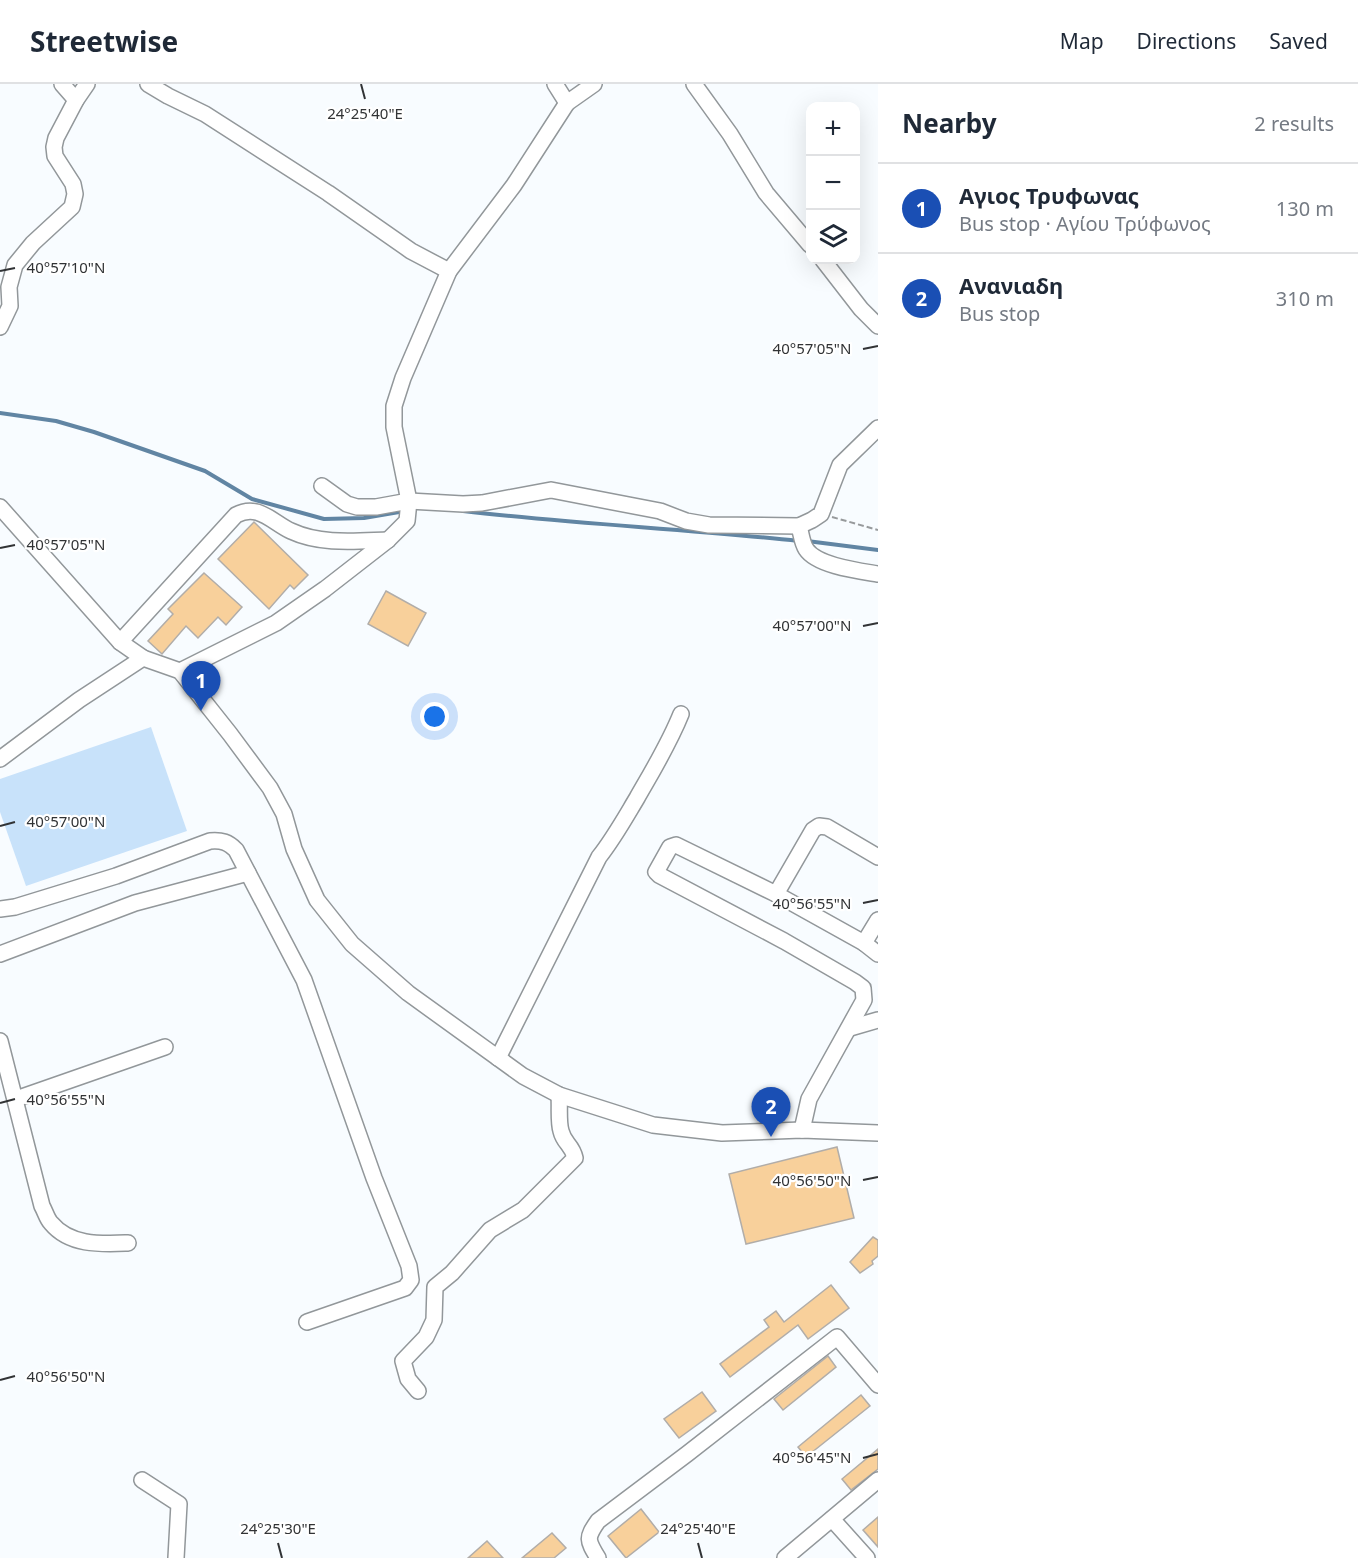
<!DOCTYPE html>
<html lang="en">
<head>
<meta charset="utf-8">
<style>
  :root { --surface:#fff; --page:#f2f2f3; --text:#1f2937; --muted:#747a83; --line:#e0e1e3; --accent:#0b8043 }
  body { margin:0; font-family:"Noto Sans",sans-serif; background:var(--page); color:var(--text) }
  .controls { position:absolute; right:18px; top:18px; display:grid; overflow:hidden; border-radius:12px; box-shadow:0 6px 24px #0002 }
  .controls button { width:54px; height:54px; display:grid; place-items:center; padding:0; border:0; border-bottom:2px solid var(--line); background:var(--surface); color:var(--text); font:30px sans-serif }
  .you { position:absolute; left:435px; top:633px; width:21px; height:21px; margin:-15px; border:4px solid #fff; border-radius:50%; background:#1a73e8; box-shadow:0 0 0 9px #1a73e833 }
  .badge { display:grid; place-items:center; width:39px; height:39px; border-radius:50%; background:var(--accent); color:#fff; font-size:20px; font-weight:700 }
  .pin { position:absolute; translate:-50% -50px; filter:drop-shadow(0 2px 3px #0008) }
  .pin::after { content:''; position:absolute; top:32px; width:21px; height:18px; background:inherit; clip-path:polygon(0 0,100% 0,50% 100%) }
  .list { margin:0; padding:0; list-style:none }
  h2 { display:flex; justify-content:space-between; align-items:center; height:78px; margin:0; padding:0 24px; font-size:26px }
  h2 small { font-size:20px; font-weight:400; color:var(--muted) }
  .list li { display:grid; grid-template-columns:39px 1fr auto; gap:18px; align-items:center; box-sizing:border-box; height:90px; padding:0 24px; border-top:2px solid var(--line) }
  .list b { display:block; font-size:22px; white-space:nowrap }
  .list p { margin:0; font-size:20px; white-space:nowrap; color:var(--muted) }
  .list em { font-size:20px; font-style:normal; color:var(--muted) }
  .icon { flex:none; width:33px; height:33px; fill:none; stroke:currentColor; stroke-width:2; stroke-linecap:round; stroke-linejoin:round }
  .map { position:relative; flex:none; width:878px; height:1474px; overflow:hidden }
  header { display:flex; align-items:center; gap:36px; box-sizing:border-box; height:84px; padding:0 30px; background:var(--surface); border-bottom:2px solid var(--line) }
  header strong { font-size:28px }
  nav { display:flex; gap:33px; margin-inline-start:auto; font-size:21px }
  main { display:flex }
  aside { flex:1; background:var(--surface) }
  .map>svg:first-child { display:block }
</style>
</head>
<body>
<header>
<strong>Streetwise</strong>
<nav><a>Map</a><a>Directions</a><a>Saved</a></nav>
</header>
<main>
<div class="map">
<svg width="878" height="1474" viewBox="0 0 878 1474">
  <rect width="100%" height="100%" fill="#f8fcff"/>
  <!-- green -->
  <polygon fill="#c8e2fa" points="151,643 187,747 26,802 0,728 0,695"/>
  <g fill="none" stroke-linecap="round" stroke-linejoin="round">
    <!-- stream -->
    <g stroke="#6185a3" stroke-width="4">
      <polyline points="0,329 56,337 94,348 205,387 252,415 324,435 364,434 405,427"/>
      <path d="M463 427C575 440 688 445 799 457"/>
      <polyline points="807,457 878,466"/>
    </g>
  </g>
  <!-- building -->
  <g fill="#f8d09b" stroke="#b1ada9" stroke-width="1.5">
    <polygon points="254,438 308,491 294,505 290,501 269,525 218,475"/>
    <polygon points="204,489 242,523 226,541 218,533 198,554 186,542 162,570 148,557 173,530 168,525"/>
    <polygon points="386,507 426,529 408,562 368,540"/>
    <polygon points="837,1063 854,1134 746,1160 729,1090"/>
    <polygon points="873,1153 878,1156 878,1172 872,1177 873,1180 860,1189 850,1178"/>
    <polygon points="831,1201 849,1224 808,1255 798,1241 730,1293 720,1280 769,1243 764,1236 776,1227 784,1238"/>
    <polygon points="828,1272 836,1283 783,1326 774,1315"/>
    <polygon points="702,1308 716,1327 679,1354 664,1335"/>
    <polygon points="861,1311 870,1322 806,1373 798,1363"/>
    <polygon points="878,1365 878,1385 851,1406 842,1395"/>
    <polygon points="641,1425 659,1448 626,1474 608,1452"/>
    <polygon points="878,1433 878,1463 863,1446"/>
    <polygon points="552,1449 566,1464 554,1474 522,1474"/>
    <polygon points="487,1457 503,1474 468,1474"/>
  </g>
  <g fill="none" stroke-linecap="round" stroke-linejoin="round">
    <!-- minor casing -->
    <g stroke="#92979a" stroke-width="18">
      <g id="minor">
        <polyline points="62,0 76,16"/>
        <polyline points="148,0 168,12 205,30 328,109 411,167 449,187"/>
        <polyline points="694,0 730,50 766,109 810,161"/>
        <polyline points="567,19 594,0"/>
        <polyline points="823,176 861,225 878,242"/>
        <polyline points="0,243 10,222 9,203 15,181 33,159 72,123 75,110 73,100 55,72 54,63 56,54 76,16 87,0"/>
        <polyline points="322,402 347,420 357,423 376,423 409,417 463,420 482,419 551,406 660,427 686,437 709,441 799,442 812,436 821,430 840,381 878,344"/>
        <polyline points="0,423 120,558 143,574"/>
        <path d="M799 442C801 449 802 459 806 465 817 482 860 487 878 490"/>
        <path d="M120 558 236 431C258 419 272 438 291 447 321 461 356 457 388 456"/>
        <polyline points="180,587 276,539 325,505 388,456 407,437 409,417 394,343 394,322 403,294 449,187 514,101 567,19 555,0"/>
        <polyline points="0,675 79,616 143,574 180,587 230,650 270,704 284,730 294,765 317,816 352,860 408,909 523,992 559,1011 653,1041 722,1049 802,1046 878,1049"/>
        <polyline points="776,810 813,746 819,742 827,743 878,773"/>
        <path d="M0 825 15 823 116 792 210 757C222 756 228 758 236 766L304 896 374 1094 409 1182 411 1196 405 1204 307 1238"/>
        <polyline points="864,859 878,836"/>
        <polyline points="0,870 135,819 248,789"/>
        <polyline points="850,944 878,936"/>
        <path d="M0 957 42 1122C45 1127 47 1135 51 1139 70 1162 101 1160 128 1159"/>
        <path d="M498 974 599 773C614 754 625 734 637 714 653 686 669 660 681 630"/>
        <polyline points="16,1015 165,963"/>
        <polyline points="802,1046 809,1015 864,916 863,904 855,898 784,857 659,791 656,788 670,763 676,761 776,810 864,859 878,870"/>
        <path d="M418 1307 408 1295 403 1277 426 1253 434 1236 435 1203 452 1189 490 1146 523 1126 575 1074C572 1060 564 1060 561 1047 558 1037 560 1022 559 1011"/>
        <polyline points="142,1396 179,1420 176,1474"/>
        <polyline points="832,1435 867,1474"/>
        <path d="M598 1474C587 1456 586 1454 598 1437L687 1370 837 1253 878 1301"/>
        <polyline points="785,1474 878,1396"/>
      </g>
    </g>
    <!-- path -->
    <polyline stroke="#979a9c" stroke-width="2" stroke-dasharray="6 3" stroke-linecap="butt" points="832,433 878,446"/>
    <!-- minor -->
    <use href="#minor" stroke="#fff" stroke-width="15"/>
  </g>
  <!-- ticks -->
  <path fill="none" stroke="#313335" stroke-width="2" d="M361 0 365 15M0 187 15 184M863 265 878 262M0 464 15 461M863 542 878 539M0 742 15 738M863 819 878 816M0 1019 15 1015M863 1096 878 1093M0 1296 15 1292M863 1374 878 1370M278 1459 282 1474M698 1459 702 1474"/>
  <g font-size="15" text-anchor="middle" fill="#313335" stroke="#fff" stroke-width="4.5" stroke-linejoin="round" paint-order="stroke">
    <text x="365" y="35">24°25'40"E</text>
    <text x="66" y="189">40°57'10"N</text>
    <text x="812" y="270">40°57'05"N</text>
    <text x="66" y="466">40°57'05"N</text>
    <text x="812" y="547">40°57'00"N</text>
    <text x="66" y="743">40°57'00"N</text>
    <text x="812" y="825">40°56'55"N</text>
    <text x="66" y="1021">40°56'55"N</text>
    <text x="812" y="1102">40°56'50"N</text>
    <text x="66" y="1298">40°56'50"N</text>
    <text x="812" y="1379">40°56'45"N</text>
    <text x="278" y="1450">24°25'30"E</text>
    <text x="698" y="1450">24°25'40"E</text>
  </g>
</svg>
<div class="controls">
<button>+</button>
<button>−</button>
<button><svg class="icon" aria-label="layers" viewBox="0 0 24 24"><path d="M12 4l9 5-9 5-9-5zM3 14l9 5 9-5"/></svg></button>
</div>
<div class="you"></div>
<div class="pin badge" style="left:201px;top:627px;background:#1a4fb4">1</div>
<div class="pin badge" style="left:771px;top:1053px;background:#1a4fb4">2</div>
</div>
<aside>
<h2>Nearby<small>2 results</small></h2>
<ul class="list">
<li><span class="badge" style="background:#1a4fb4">1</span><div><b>Αγιος Τρυφωνας</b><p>Bus stop · Αγίου Τρύφωνος</p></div><em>130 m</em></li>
<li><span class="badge" style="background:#1a4fb4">2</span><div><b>Ανανιαδη</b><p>Bus stop</p></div><em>310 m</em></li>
</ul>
</aside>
</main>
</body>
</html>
